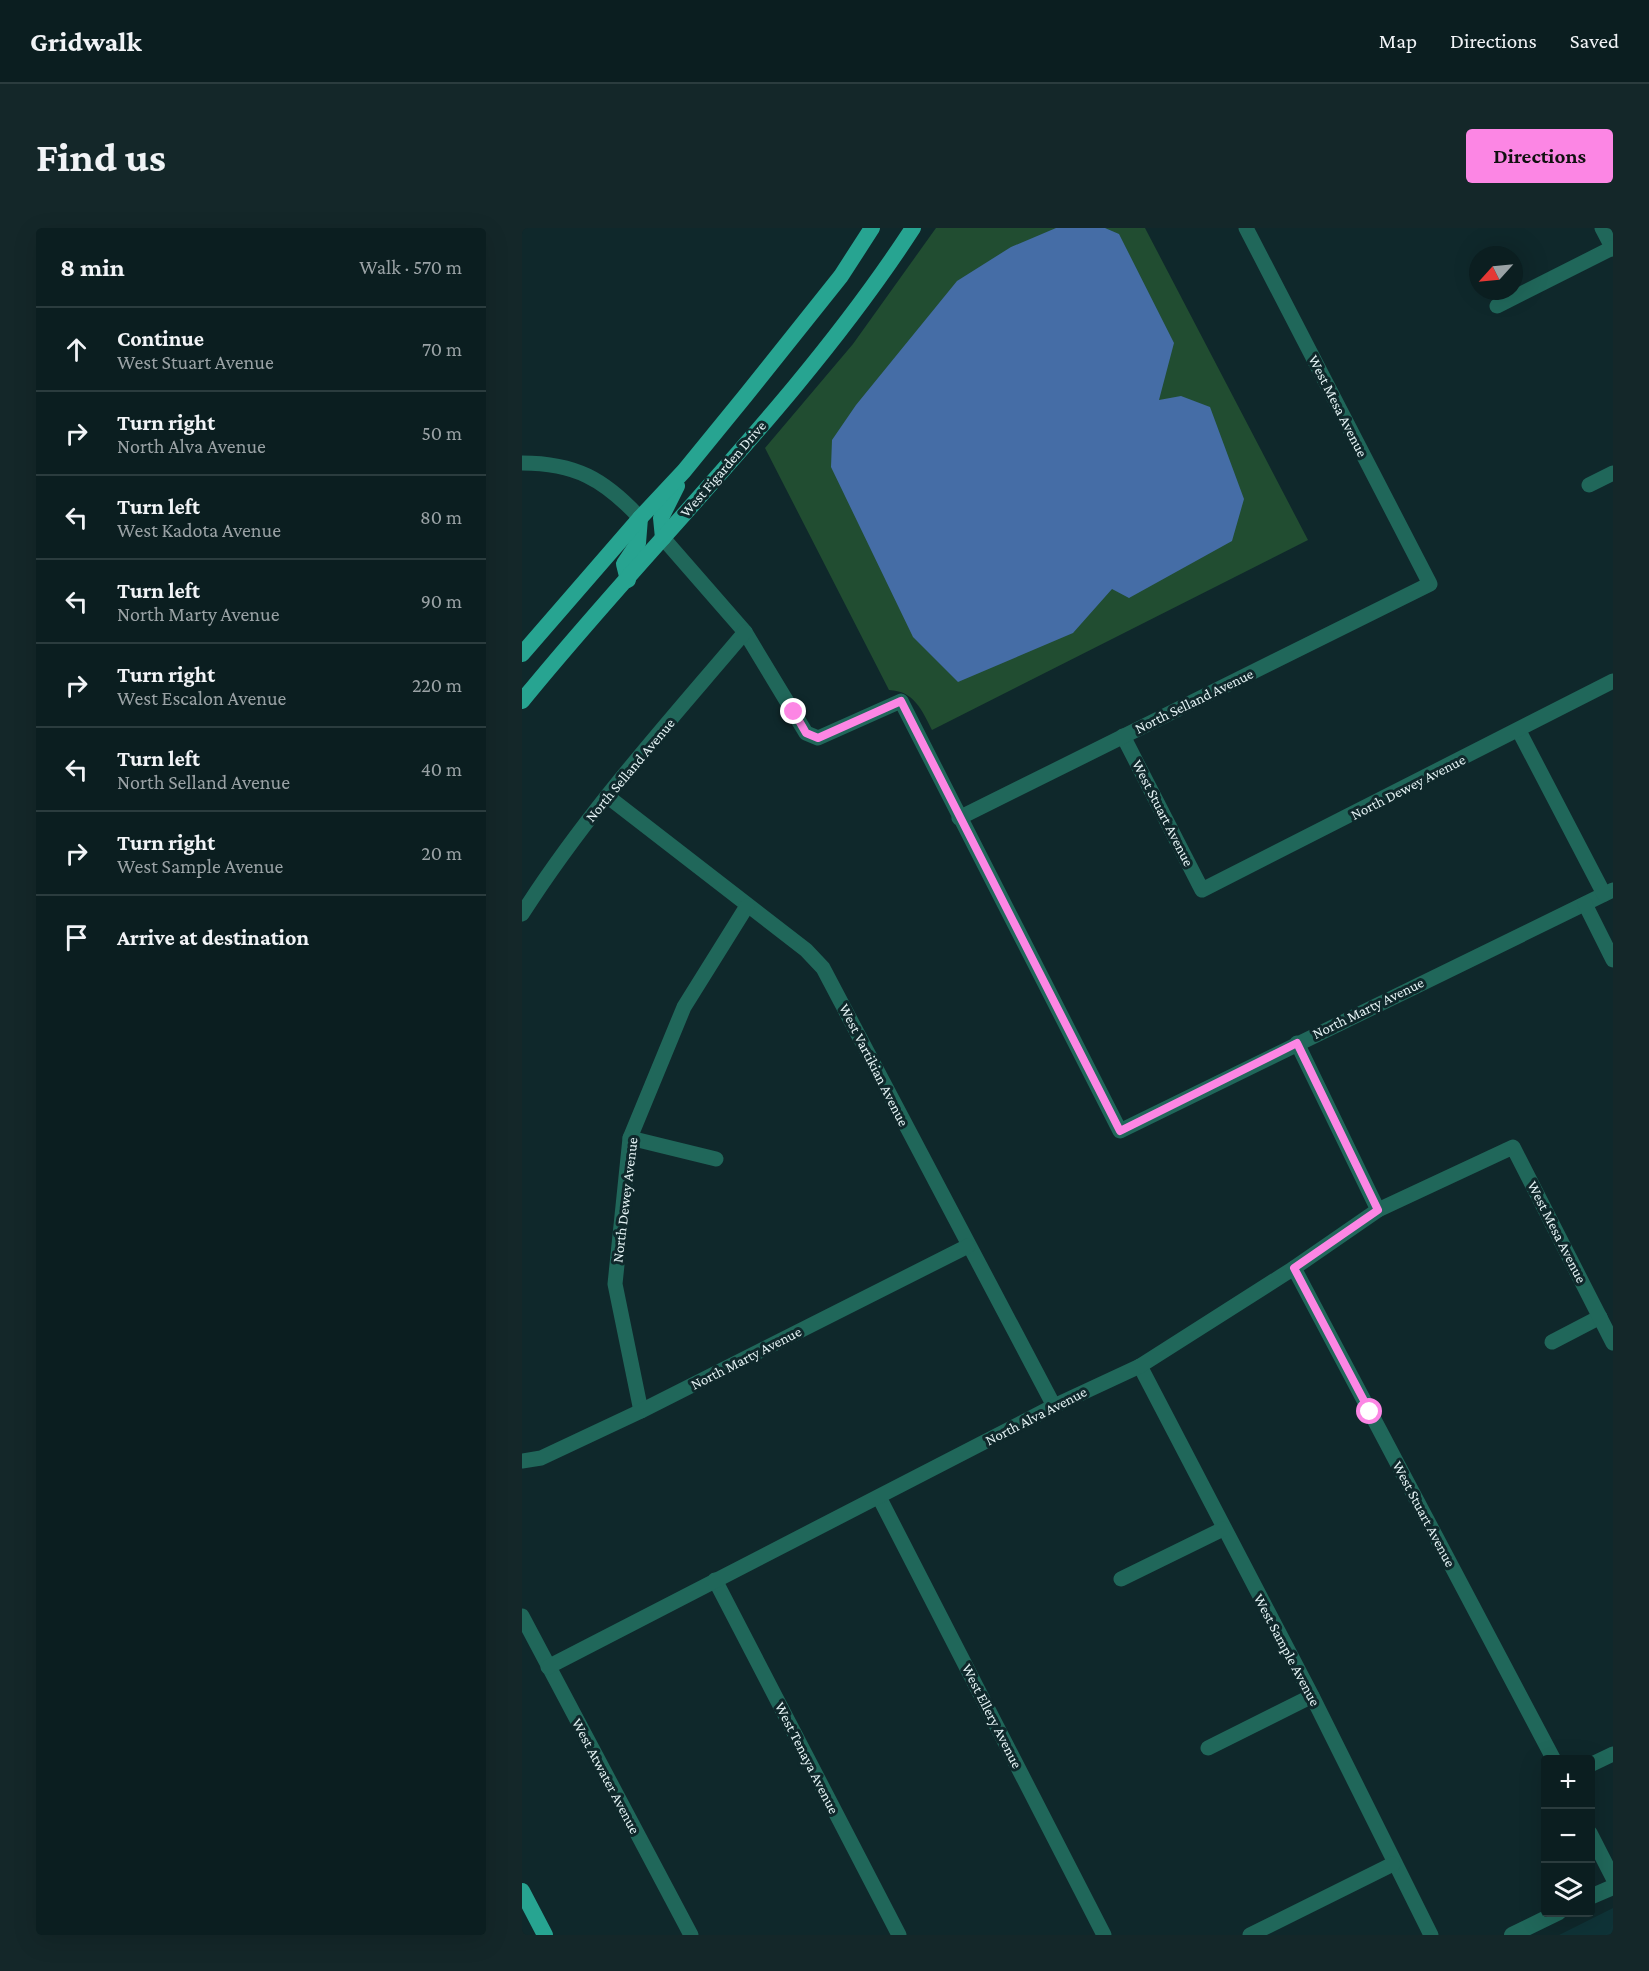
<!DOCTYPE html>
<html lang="en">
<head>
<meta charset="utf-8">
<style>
  :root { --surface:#0b1e20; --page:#142729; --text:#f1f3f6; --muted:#9aa2a5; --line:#2b3c3e; --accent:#fc86e4 }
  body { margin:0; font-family:"Crimson Pro",serif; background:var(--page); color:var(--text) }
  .controls { position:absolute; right:18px; bottom:18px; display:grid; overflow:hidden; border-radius:6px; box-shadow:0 6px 24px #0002 }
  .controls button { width:54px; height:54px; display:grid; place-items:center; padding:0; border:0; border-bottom:2px solid var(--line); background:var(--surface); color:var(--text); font:30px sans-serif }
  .compass { position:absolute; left:947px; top:18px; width:54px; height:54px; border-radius:50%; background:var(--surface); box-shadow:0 6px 24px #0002; rotate:243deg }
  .stop { position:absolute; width:18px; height:18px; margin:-14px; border:4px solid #fc86e4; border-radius:50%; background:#fff }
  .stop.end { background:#fc86e4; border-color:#fff; box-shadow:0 2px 6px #0008 }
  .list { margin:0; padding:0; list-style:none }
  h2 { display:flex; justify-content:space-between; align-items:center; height:78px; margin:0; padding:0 24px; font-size:26px }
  h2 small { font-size:20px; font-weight:400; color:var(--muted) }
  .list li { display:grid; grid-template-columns:39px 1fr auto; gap:18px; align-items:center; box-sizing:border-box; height:84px; padding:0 24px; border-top:2px solid var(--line) }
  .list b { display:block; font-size:22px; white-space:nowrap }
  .list p { margin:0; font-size:20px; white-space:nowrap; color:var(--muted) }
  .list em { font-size:20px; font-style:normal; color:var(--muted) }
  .icon { flex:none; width:33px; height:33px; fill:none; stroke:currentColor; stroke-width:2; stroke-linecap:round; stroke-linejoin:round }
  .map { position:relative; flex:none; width:1091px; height:1707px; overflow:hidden; border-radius:6px }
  header { display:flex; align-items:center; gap:36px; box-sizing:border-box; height:84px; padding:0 30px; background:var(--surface); border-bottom:2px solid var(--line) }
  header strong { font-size:28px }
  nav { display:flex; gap:33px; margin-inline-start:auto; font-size:21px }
  .intro { display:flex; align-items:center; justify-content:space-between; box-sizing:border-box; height:144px; padding:0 36px }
  h1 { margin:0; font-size:42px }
  .button { padding:15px 27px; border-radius:6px; background:var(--accent); color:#111; font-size:21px; font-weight:700 }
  main { display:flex; gap:36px; padding:0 36px }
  aside { flex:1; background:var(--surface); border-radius:6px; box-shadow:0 6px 24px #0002 }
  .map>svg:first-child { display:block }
</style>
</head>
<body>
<header>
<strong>Gridwalk</strong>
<nav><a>Map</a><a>Directions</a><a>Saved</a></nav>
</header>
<div class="intro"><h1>Find us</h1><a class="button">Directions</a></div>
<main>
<aside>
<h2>8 min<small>Walk · 570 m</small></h2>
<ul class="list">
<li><svg class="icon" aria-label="ahead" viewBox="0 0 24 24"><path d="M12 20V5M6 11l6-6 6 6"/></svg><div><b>Continue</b><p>West Stuart Avenue</p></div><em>70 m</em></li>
<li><svg class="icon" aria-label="right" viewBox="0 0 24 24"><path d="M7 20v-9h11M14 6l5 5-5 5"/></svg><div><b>Turn right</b><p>North Alva Avenue</p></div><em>50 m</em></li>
<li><svg class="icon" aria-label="left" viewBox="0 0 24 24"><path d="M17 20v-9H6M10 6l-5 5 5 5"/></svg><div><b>Turn left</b><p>West Kadota Avenue</p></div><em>80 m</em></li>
<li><svg class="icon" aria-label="left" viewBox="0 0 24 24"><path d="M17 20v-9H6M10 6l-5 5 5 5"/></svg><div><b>Turn left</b><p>North Marty Avenue</p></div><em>90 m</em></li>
<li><svg class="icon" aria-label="right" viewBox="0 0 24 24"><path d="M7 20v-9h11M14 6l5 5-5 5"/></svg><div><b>Turn right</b><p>West Escalon Avenue</p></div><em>220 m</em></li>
<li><svg class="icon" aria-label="left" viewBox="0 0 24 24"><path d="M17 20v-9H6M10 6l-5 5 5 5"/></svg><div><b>Turn left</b><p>North Selland Avenue</p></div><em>40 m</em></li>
<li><svg class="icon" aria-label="right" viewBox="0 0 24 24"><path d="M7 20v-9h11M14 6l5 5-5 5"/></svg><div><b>Turn right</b><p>West Sample Avenue</p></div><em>20 m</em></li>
<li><svg class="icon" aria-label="arrive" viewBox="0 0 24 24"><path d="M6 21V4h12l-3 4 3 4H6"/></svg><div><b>Arrive at destination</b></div></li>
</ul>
</aside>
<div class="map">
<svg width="1091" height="1707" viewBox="0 0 1091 1707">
  <rect width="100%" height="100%" fill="#0f282b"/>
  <!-- built -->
  <polygon fill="#0f3337" points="1091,1680 1091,1707 1037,1707"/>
  <!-- green -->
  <path fill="#214d31" d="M414 0H623L786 312 410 502C400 482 392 463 367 462L243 220 331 116Z"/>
  <!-- water -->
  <polygon fill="#456da6" points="534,0 583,0 597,6 652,115 637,172 659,168 688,179 722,271 710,313 607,370 590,361 551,405 436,454 391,409 309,239 310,212 334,177 435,53 489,19"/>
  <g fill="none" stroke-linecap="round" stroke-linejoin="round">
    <!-- minor -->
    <g stroke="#20675a" stroke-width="15">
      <polyline points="1080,0 1091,21"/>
      <polyline points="975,78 1090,20"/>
      <path d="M0 235C53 235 82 251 118 290"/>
      <polyline points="1067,257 1091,245"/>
      <polyline points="141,310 223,404 284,505 296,510 379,473 598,903 1091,662"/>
      <polyline points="997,503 1082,666"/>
      <polyline points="601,508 680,662 1091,453"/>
      <polyline points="85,568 284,722 301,740 532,1178"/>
      <polyline points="437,590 908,356 724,0"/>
      <polyline points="1063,676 1091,732"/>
      <path d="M0 686C65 584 146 495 223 404"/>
      <polyline points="775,815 856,982"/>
      <polyline points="108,910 194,931"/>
      <polyline points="772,1040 1032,1532"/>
      <polyline points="1030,1114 1078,1089"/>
      <polyline points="618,1138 790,1468 909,1707"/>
      <polyline points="119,1183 93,1056 108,910 162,779 225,678"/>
      <polyline points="0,1233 19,1230 119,1183 446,1018"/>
      <polyline points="357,1269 582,1707"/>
      <polyline points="599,1351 701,1301"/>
      <polyline points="193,1352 377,1707"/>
      <polyline points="0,1388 169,1707"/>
      <polyline points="26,1439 532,1178 618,1138 772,1040 856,982 991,919 1091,1115"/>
      <polyline points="686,1520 790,1468"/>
      <polyline points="1068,1537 1091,1526"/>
      <polyline points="1068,1605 1091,1650"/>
      <polyline points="728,1707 871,1636"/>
    </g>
    <!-- tertiary -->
    <g stroke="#20675a" stroke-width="16">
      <polyline points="1068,1669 1091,1659"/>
      <polyline points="990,1707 1037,1684"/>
    </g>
    <!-- primary -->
    <g stroke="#27a491" stroke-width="16">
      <polyline points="141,310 139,290 155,258"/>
      <polyline points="106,352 102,336 116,315 118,290"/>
      <polyline points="0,426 118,290 162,243 224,167 319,48 350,0"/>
      <path d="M0 473C129 314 279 172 391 0"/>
      <polyline points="0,1663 23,1707"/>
    </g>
  </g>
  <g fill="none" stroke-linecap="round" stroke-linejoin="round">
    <!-- route -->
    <polyline stroke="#fc86e4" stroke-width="8" points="272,484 284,505 296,510 379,473 598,903 775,815 856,982 772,1040 848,1184"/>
  </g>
  <g text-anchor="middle" stroke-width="6" stroke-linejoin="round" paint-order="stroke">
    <!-- street labels -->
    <g font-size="15" fill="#e4f2f4" stroke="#0f282b">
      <text transform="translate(816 178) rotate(63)" y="5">West Mesa Avenue</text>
      <text transform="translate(201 241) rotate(-49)" y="5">West Figarden Drive</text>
      <text transform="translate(672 473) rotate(-26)" y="5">North Selland Avenue</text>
      <text transform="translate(108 542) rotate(-50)" y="5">North Selland Avenue</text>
      <text transform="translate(886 559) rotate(-27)" y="5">North Dewey Avenue</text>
      <text transform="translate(641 585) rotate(63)" y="5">West Stuart Avenue</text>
      <text transform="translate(846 780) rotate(-26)" y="5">North Marty Avenue</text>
      <text transform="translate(352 837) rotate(63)" y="5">West Vartikian Avenue</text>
      <text transform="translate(103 972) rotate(-83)" y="5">North Dewey Avenue</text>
      <text transform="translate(1035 1004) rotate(63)" y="5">West Mesa Avenue</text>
      <text transform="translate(224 1130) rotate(-27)" y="5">North Marty Avenue</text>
      <text transform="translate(514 1188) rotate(-27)" y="5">North Alva Avenue</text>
      <text transform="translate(902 1286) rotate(62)" y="5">West Stuart Avenue</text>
      <text transform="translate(765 1422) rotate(62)" y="5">West Sample Avenue</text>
      <text transform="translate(470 1488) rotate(63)" y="5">West Ellery Avenue</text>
      <text transform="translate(285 1530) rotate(63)" y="5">West Tenaya Avenue</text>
      <text transform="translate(84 1548) rotate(62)" y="5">West Atwater Avenue</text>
    </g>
  </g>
</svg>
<div class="controls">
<button>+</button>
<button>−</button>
<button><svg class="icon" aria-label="layers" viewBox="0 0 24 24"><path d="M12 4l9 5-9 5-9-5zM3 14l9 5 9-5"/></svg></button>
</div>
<svg class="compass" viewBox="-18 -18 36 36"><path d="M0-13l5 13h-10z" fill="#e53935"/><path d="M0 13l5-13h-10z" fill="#9aa2a5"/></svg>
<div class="stop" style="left:848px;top:1184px"></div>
<div class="stop end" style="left:272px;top:484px"></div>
</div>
</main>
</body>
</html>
